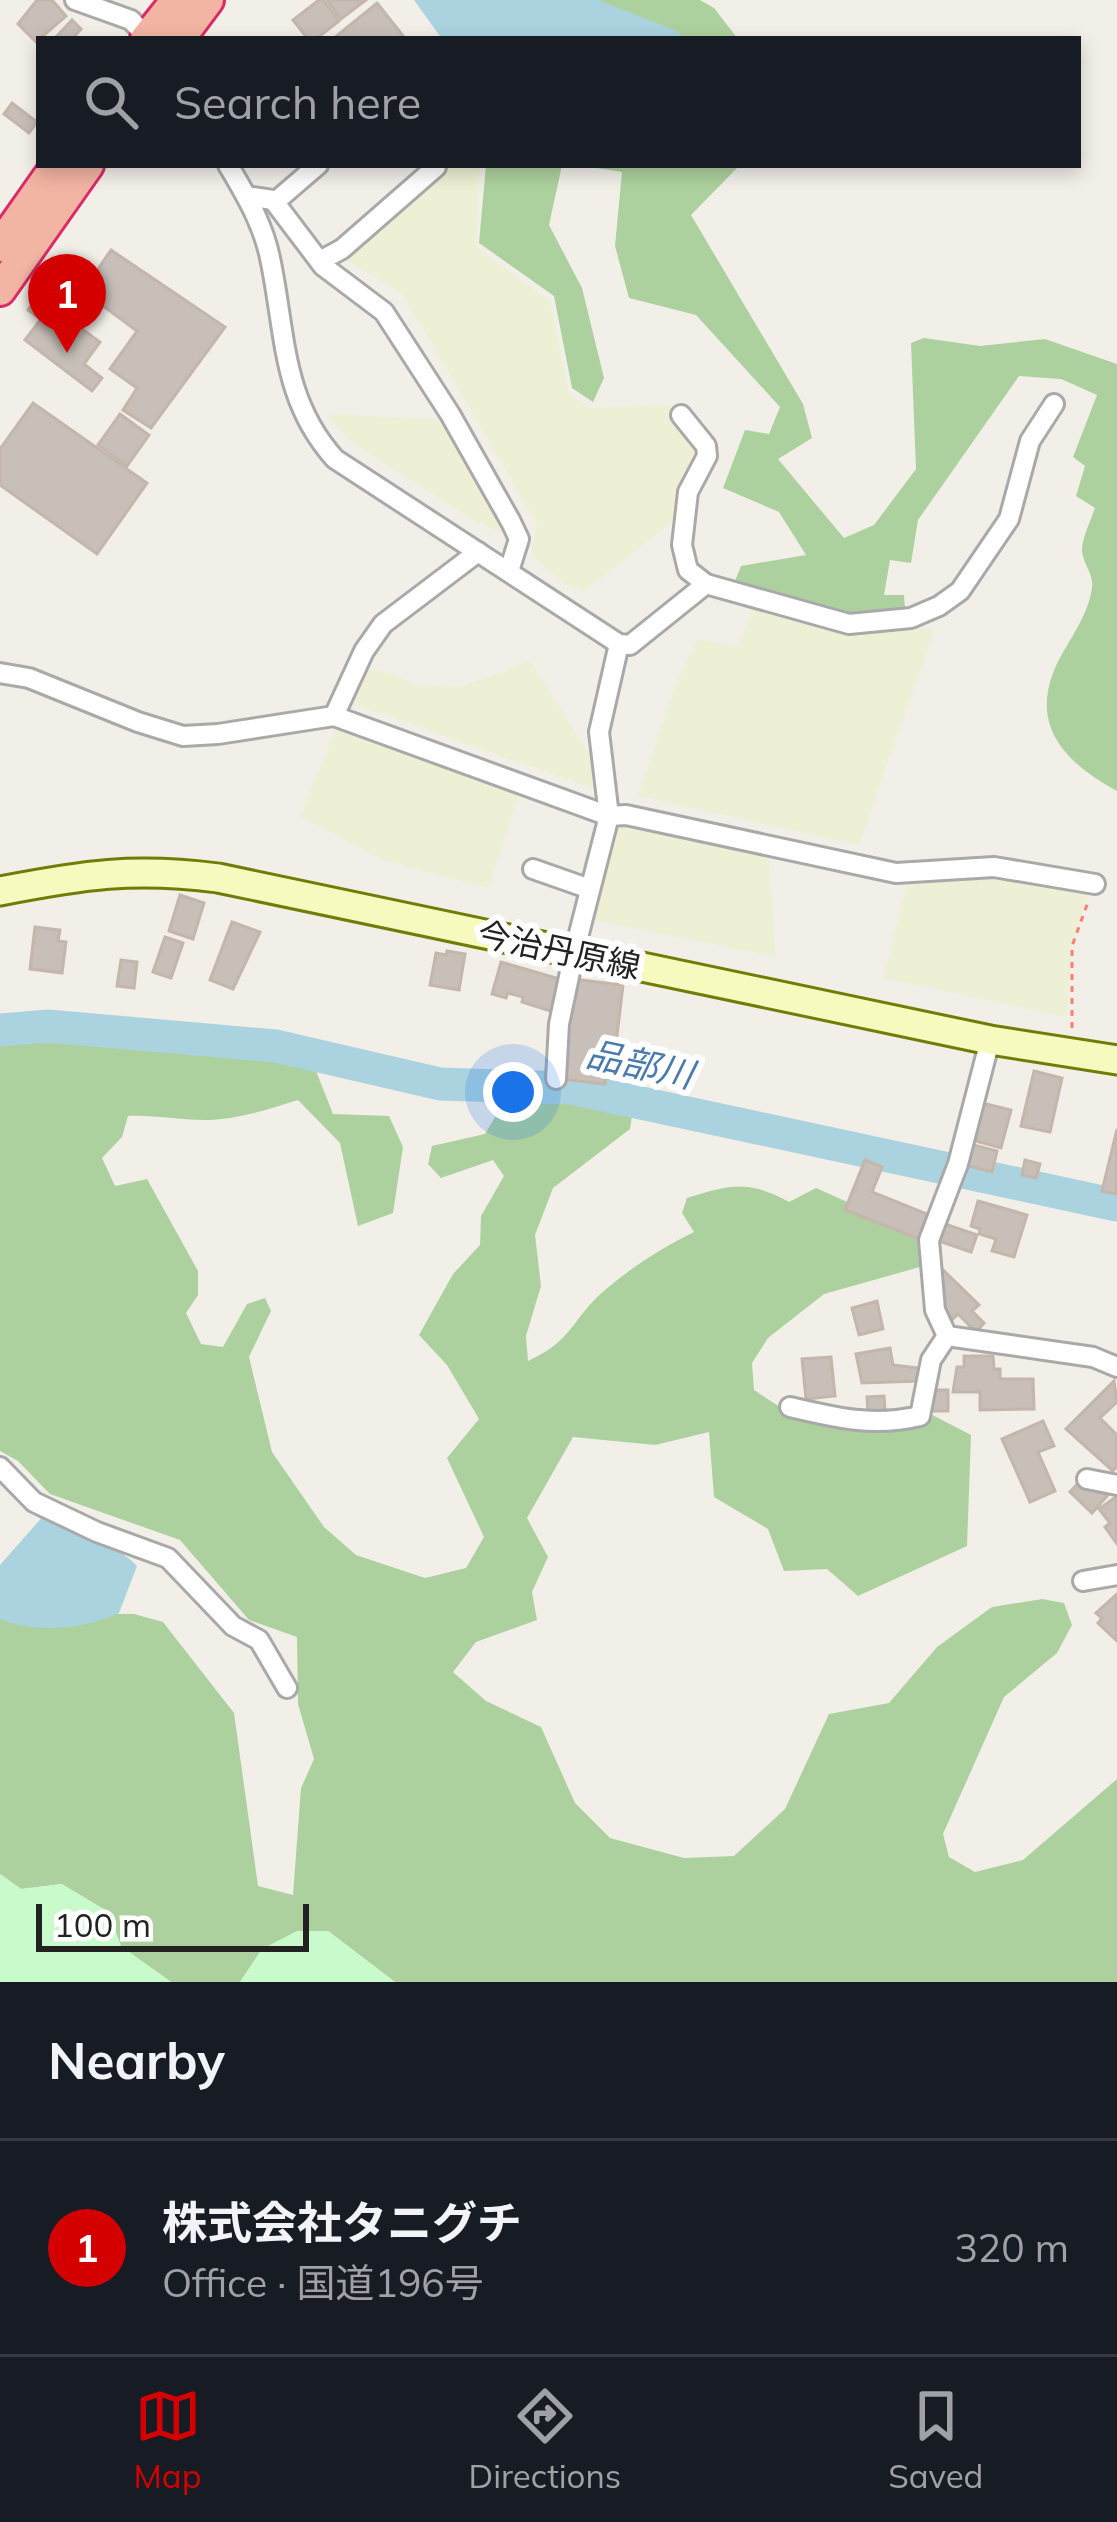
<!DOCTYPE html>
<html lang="en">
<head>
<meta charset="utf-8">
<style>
  :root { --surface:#171b24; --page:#20242c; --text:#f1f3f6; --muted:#9ea1a6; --line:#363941; --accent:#d40000 }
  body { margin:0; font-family:Mulish,"Noto Sans JP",sans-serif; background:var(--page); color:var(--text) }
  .scale { position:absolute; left:36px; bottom:30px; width:273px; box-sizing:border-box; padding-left:12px; border:6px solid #222; border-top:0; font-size:33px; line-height:42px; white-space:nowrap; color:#222; -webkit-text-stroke:9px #fff; paint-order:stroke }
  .you { position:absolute; left:513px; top:1092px; width:42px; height:42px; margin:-30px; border:9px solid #fff; border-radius:50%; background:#1a73e8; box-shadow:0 0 0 18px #1a73e833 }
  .badge { display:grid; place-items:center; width:78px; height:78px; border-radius:50%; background:var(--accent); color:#fff; font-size:39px; font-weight:700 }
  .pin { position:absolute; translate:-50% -99px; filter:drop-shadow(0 3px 6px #0008) }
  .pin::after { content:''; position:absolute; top:63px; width:42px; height:36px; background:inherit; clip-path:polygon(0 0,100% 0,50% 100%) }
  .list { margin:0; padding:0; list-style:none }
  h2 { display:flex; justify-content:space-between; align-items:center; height:156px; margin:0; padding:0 48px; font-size:51px }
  h2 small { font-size:39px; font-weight:400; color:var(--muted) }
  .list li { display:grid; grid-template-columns:78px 1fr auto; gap:36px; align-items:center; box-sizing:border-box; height:216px; padding:0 48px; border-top:3px solid var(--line) }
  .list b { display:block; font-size:45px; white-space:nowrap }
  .list p { margin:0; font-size:39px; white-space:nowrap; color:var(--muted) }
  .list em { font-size:39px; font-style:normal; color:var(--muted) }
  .icon { flex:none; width:66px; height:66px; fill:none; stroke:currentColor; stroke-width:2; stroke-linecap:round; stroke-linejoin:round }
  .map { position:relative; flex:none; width:1117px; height:1982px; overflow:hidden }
  .search { position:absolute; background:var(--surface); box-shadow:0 6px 18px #0003; left:36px; right:36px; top:36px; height:132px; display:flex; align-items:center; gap:30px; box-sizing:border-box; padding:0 42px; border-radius:0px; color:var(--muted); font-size:45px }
  .sheet { height:372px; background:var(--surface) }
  nav { display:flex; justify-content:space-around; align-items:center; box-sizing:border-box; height:168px; border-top:3px solid var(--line); background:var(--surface); font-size:33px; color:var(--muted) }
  nav a { display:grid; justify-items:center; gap:6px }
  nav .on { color:var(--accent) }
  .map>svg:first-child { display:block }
</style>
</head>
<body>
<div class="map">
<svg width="1117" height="1982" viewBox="0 0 1117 1982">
  <rect width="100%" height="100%" fill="#f2efe9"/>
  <!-- farmland -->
  <g fill="#eef0d5">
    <polygon points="437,165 480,165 476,247 550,301 569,393 590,408 670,405 700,456 678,517 584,592 561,582 531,554 537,524 402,293 341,257"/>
    <polygon points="326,414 446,420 504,521 508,536 473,520 350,441"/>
    <polygon points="755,604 848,633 935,628 859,845 638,796 673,690 698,639 738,647"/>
    <polygon points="531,661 592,758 600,791 353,704 368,669 388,672 415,685 460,687"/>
    <polygon points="338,724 520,790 488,888 382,860 300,816"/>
    <polygon points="621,820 768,851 776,957 589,919"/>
    <polygon points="994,872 1089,888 1072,946 1067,1017 883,978 909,878"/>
  </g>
  <!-- forest -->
  <g fill="#add19e">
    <polygon points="506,0 700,0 714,8 738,39 510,39"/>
    <polygon points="486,165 562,165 549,225 582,288 604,378 593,402 572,388 554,296 479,243"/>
    <path d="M578 165H740L691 215 803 404 812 438 778 459 844 538 874 525 916 469 911 343 924 338 980 346 1045 339 1117 364V791C1071 766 1031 731 1053 673 1065 643 1087 621 1092 588 1094 575 1084 565 1082 552 1081 540 1091 520 1095 508L1076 496 1085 466 1073 457 1097 395 1061 379 1019 376 918 520 911 563 890 560 884 595H904L905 610 851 615 735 581 741 566 806 555 779 512 723 488 745 430 769 434 780 407 696 315 629 298 615 246 622 172Z"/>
    <path d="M27 1034 271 1056 314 1066 333 1114 389 1116 403 1147 393 1213 358 1226 340 1143 298 1100C269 1109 236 1120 204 1120 178 1120 154 1115 128 1116L122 1137 102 1158 115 1186 147 1179 198 1271V1295L186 1313 201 1344 223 1347 247 1304 265 1298 271 1311 249 1357 272 1452 324 1527 356 1555 425 1578 466 1568 484 1537 447 1458 479 1419 447 1365 419 1335 453 1274 480 1245 481 1216 504 1176 493 1160 441 1178 428 1164 432 1146 485 1134 504 1102 570 1095 633 1109 630 1129 553 1188 535 1235 541 1286 526 1336 528 1361C574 1340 571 1319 605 1290 632 1267 663 1247 694 1232L682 1213 687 1198C732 1184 748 1180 789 1202L816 1188 921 1235 920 1267 824 1294 768 1338 752 1363 754 1390 780 1407 838 1429 913 1405 971 1435 967 1546 858 1596 827 1569 784 1571 768 1529 714 1497 709 1432 655 1445 573 1437 527 1518 548 1557 532 1592 537 1620 476 1642 453 1672 486 1701 541 1727 575 1803 610 1838 684 1858 734 1856 785 1809 829 1714 889 1703 937 1647 992 1607 1042 1599 1064 1603 1072 1625 1057 1653 1004 1697 943 1834 949 1857 975 1872 1023 1860 1117 1779V1982H395L328 1931 262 1949 240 1982H171L120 1946 62 1884 21 1889 0 1874V1613L134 1614 163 1622 234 1713 258 1886 293 1895 301 1788 314 1759 298 1704 297 1637 249 1620 180 1540 50 1494 18 1461 0 1451V1037Z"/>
  </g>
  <!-- park -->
  <g fill="#c8facc">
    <polygon points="0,1874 21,1889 62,1884 109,1912 121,1946 171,1982 0,1982"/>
    <polygon points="297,1931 328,1931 395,1982 240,1982 262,1949"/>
  </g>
  <!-- water -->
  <g fill="#aad3df">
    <polygon points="414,0 598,0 677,31 686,39 442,39"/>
    <path d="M44 1515C70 1531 119 1545 137 1566L119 1613C86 1629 35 1634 0 1619V1565Z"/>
  </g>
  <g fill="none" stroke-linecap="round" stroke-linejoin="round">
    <!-- river -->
    <polyline stroke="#aad3df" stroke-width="33" points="0,1030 48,1026 276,1046 440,1084 571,1088 1117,1205"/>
  </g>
  <!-- building -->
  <g fill="#c7bfb8" stroke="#c4b6ab" stroke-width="3">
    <polygon points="37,0 52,0 66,16 36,42 18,24"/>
    <polygon points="319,0 323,0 339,21 316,39 308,39 293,20"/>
    <polygon points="327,0 366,0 341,19"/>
    <polygon points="377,3 404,37 333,39"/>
    <polygon points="72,20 81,29 72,39 60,39 57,36"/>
    <polygon points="12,103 37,122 29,133 4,114"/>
    <polygon points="111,250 225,327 151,428 123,410 137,388 110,369 137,331 83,291"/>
    <polygon points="38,297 100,342 84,364 102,378 92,391 25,340 41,319 28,310"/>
    <polygon points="33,403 147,483 97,554 0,485 0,449"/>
    <polygon points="120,414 149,435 127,466 98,445"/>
    <polygon points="180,895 204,903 193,939 169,931"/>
    <polygon points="232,922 260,932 233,989 210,980"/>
    <polygon points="35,927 60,930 58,941 66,942 62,973 30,969"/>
    <polygon points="165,937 183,943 171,978 153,972"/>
    <polygon points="447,951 465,954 459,990 430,985 436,953 446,955"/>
    <polygon points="121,960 137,962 134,988 117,986"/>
    <polygon points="501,962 563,980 554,1012 522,1002 523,997 508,993 506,998 492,994"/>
    <polygon points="573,979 623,985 614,1061 607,1060 605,1084 561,1079"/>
    <polygon points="1034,1071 1062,1078 1050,1132 1021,1126"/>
    <polygon points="978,1102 1011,1110 1001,1148 968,1139"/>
    <polygon points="1117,1129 1117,1194 1102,1191"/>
    <polygon points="970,1144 997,1151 992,1172 965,1165"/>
    <polygon points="865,1160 882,1167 872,1192 932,1216 922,1240 845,1210"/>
    <polygon points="1025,1160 1040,1164 1036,1178 1022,1175"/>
    <polygon points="978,1201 1027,1215 1014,1257 992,1251 996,1239 979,1234 980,1229 971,1226"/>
    <polygon points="945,1224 977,1235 971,1252 939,1241"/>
    <polygon points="940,1267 979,1305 972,1311 984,1323 976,1332 958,1314 953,1319 937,1303"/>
    <polygon points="877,1301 883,1329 859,1335 852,1308"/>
    <polygon points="890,1348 893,1365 919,1368 919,1381 862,1383 856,1354"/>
    <polygon points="964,1356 993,1356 994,1369 1000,1369 1000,1379 1033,1379 1034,1409 980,1410 980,1392 953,1392 957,1367 964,1367"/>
    <polygon points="831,1357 835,1396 806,1399 802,1359"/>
    <polygon points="1114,1381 1117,1402 1100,1418 1117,1435 1117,1466 1113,1471 1066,1429"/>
    <rect x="929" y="1390" width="19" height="21"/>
    <polygon points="884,1396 885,1411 868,1413 867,1397"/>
    <polygon points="1043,1421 1054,1446 1038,1452 1055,1491 1030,1502 1002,1439"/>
    <polygon points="1082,1479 1095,1484 1107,1496 1092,1513 1070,1492"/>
    <polygon points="1117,1496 1117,1544 1105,1527 1110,1523 1099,1509"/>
    <polygon points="1117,1594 1117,1641 1098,1623 1102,1618 1096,1613"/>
  </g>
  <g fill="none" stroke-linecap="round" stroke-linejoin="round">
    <!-- minor casing -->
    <g stroke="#a9a9a9" stroke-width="24">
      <g id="minor">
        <polyline points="75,0 131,20 149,39"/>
        <path d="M228 165C246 195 263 224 270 258 286 333 281 399 335 459L619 644 630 645 706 584 849 624 911 618 939 606 960 591 1009 519 1030 441 1054 404"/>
        <polyline points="246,196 273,200 323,266 384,312 450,414 511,522 519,539 509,571"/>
        <polyline points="275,202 318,165"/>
        <polyline points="320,261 342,249 436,167"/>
        <polyline points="681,415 706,446 707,456 688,492 682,545 688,570 706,584"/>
        <polyline points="0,673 29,678 138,722 183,736 218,734 334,716 609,816 626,815 896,873 994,867 1095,884"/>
        <polyline points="334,716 364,651 383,624 478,552"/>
        <polyline points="533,869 590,889"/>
        <polyline points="990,1040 958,1164 929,1240 935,1310 947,1336 1093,1357 1117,1367"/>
        <polyline points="556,1079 559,1024 574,953 609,816 599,732 619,644"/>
        <path d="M790 1407C836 1418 874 1427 920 1416L931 1360 947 1336"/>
        <polyline points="0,1467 34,1502 97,1532 168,1558 233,1626 259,1640 287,1688"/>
        <polyline points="1087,1479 1117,1485"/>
        <polyline points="1083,1581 1117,1575"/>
      </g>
    </g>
    <!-- secondary casing -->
    <g stroke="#707d05" stroke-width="33">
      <path id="secondary" d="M0 891C83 875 133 867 218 878L990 1040 1117 1060"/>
    </g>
    <!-- trunk casing -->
    <g stroke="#dc2a67" stroke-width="36">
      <g id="trunk">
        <polyline points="146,39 177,0"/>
        <polyline points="179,39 208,0"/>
        <polyline points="0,246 57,165"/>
        <polyline points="0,290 88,165"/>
      </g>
    </g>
    <!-- path -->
    <polyline stroke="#fa8072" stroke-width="3" stroke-dasharray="6 6" stroke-linecap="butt" points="1072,1028 1072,946 1088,902"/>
    <!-- minor -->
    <use href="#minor" stroke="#fff" stroke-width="18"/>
    <!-- secondary -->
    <use href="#secondary" stroke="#f7fabf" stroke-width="27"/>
    <!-- trunk -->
    <use href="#trunk" stroke="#f2b4a3" stroke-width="30"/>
  </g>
  <g text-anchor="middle" stroke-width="12" stroke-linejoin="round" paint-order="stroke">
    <!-- street labels -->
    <g font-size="33" fill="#222" stroke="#fff">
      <text transform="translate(559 950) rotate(12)" y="12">今治丹原線</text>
    </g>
    <!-- water labels -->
    <g font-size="36" font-style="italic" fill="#4a7aab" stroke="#fff">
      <text transform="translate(640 1064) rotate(12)" y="13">品部川</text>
    </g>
  </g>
</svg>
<div class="scale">100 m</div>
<div class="you"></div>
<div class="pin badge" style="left:67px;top:353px">1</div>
<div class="search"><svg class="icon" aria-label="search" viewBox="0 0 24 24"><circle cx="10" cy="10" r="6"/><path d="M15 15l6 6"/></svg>Search here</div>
</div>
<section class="sheet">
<h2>Nearby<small></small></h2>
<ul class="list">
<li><span class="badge">1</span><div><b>株式会社タニグチ</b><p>Office · 国道196号</p></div><em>320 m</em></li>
</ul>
</section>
<nav>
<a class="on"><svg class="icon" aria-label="map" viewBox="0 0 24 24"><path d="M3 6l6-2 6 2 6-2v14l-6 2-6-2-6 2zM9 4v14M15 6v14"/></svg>Map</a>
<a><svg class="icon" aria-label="directions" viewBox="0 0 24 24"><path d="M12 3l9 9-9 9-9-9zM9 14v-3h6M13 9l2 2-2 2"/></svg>Directions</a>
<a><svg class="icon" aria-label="saved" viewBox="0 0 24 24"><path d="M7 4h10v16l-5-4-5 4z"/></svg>Saved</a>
</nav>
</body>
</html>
